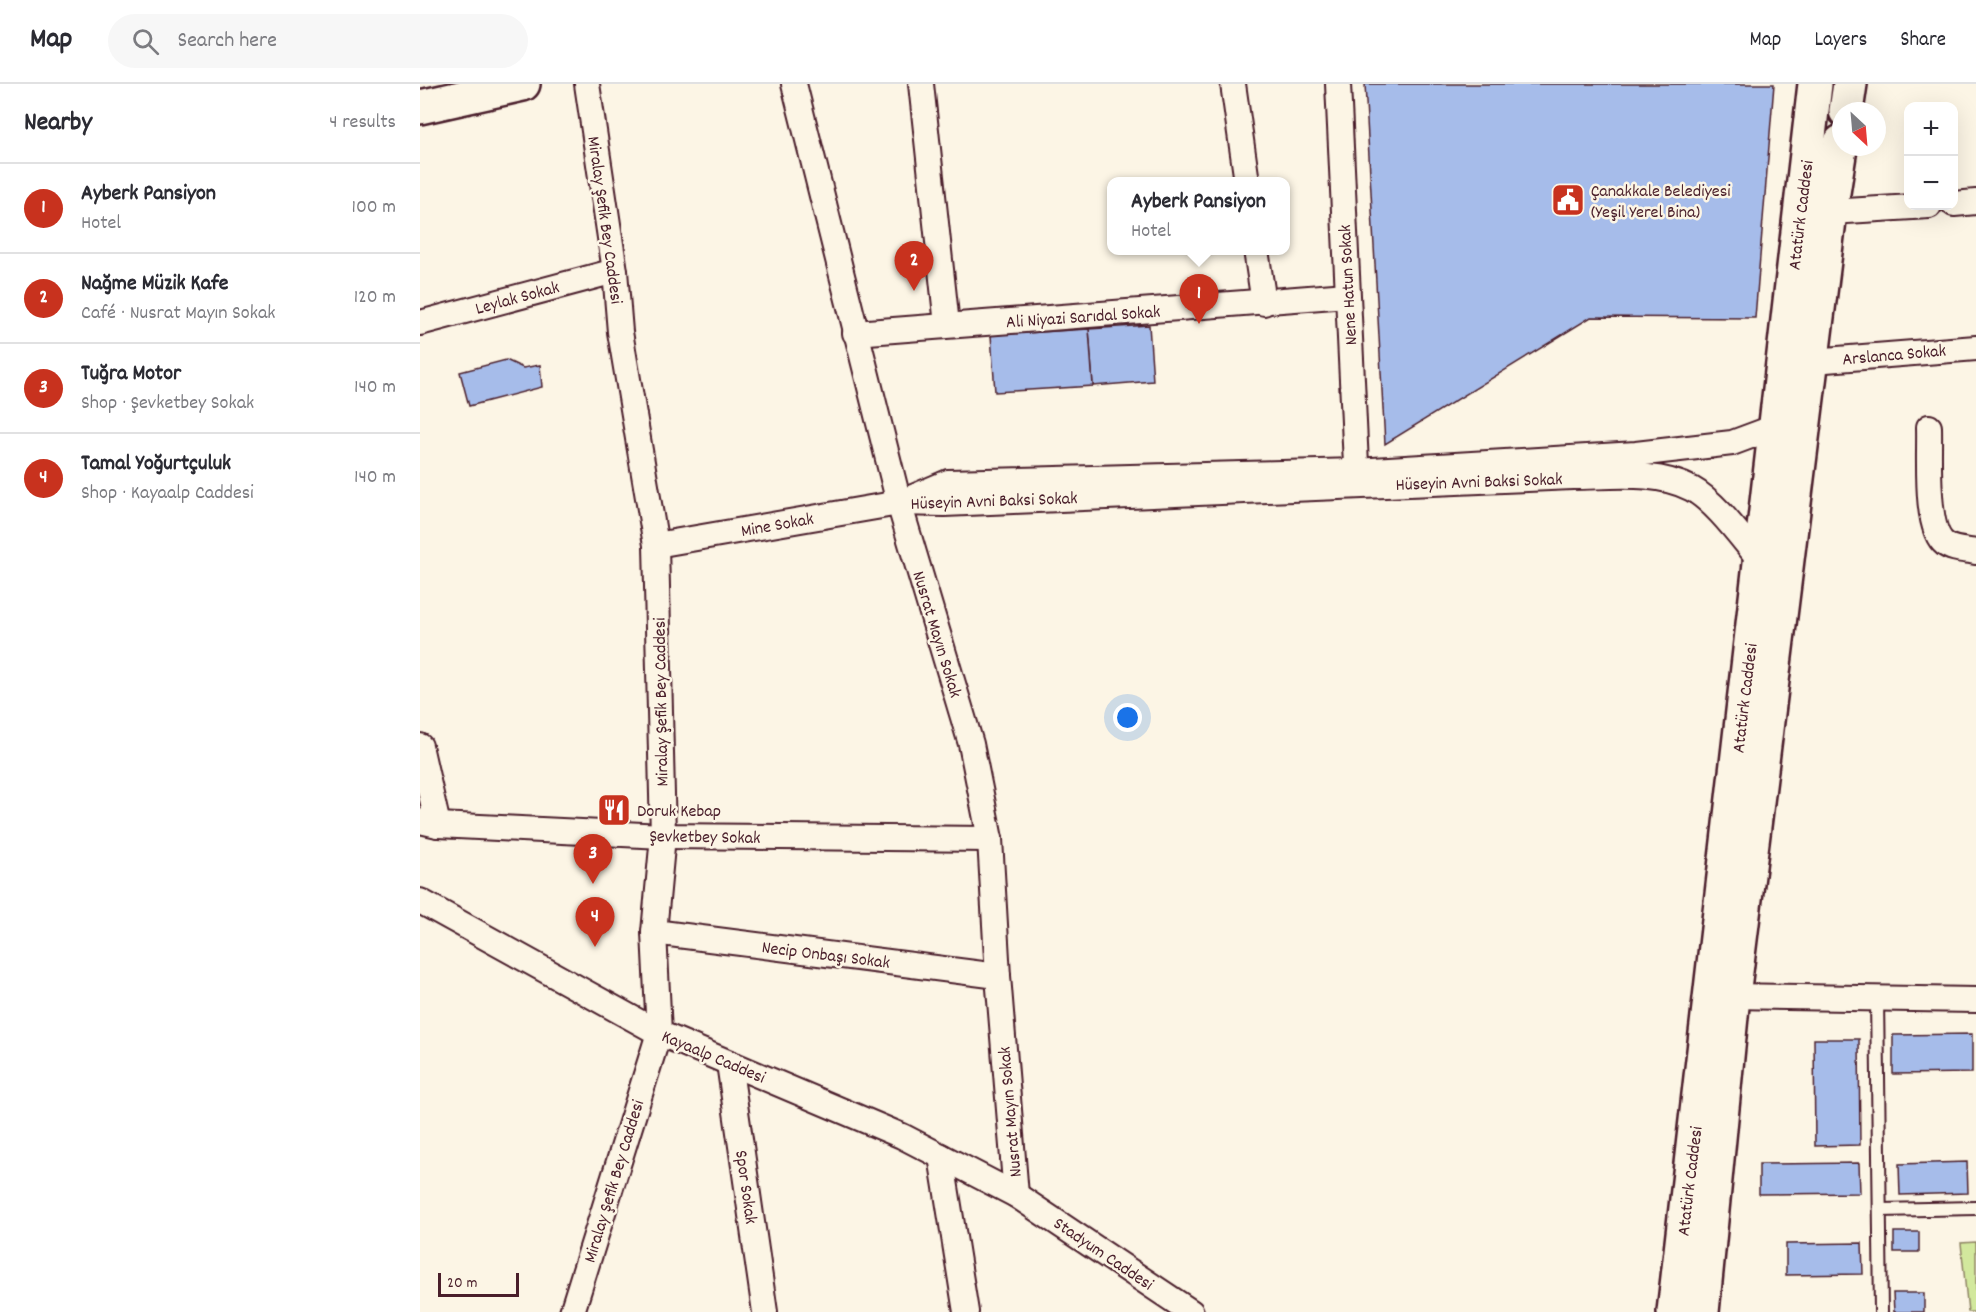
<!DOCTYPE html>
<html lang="en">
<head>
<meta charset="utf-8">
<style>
  :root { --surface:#fff; --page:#f7f7f7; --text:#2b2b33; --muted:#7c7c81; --line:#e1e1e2; --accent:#c8321e }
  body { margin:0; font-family:Dekko,sans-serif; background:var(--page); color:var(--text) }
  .controls { position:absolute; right:18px; top:18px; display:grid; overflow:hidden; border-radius:12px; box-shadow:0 6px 24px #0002 }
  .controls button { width:54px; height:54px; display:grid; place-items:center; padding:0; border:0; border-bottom:2px solid var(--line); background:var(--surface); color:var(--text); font:30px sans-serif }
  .compass { position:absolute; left:1412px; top:18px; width:54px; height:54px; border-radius:50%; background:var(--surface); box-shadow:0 6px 24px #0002; rotate:154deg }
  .scale { position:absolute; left:18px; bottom:15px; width:81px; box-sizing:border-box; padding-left:6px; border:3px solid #4a1f2b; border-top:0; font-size:16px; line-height:21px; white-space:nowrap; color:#4a1f2b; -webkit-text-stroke:4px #fcf5e5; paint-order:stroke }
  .you { position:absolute; left:708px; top:634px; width:21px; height:21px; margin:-15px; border:4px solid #fff; border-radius:50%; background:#1a73e8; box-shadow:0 0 0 9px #1a73e833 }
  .badge { display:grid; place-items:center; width:39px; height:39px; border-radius:50%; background:var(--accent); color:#fff; font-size:20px; font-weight:700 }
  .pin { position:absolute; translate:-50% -50px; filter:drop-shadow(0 2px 3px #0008) }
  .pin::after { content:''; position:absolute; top:32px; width:21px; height:18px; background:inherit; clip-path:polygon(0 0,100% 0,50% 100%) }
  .popup { position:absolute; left:687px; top:93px; width:183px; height:78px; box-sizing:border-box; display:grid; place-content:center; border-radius:12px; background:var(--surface); filter:drop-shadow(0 2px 4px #0005); font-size:20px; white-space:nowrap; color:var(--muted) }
  .popup b { font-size:22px; color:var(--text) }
  .popup::after { content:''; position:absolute; left:50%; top:100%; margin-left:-12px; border:12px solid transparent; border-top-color:var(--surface) }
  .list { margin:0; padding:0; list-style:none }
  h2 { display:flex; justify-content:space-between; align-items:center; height:78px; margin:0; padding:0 24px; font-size:26px }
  h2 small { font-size:20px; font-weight:400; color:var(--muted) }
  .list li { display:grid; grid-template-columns:39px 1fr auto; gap:18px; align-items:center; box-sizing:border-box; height:90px; padding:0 24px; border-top:2px solid var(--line) }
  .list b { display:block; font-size:22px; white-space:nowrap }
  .list p { margin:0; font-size:20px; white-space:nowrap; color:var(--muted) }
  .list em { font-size:20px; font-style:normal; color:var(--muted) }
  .icon { flex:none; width:33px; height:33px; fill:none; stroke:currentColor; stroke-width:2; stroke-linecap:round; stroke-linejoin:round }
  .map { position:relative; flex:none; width:1556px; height:1228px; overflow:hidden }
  header { display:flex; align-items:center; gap:36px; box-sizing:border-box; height:84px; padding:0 30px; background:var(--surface); border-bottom:2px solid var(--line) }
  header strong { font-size:28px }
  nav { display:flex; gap:33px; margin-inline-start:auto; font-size:21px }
  .search { width:420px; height:54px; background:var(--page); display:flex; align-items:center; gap:15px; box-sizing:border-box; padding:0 21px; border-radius:33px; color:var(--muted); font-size:22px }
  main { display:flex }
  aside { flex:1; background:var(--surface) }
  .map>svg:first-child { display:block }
</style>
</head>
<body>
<header>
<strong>Map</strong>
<div class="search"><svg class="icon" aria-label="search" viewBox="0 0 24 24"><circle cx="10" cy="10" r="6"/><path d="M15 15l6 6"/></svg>Search here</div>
<nav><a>Map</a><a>Layers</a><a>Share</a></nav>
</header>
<main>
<aside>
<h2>Nearby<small>4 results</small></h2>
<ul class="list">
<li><span class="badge">1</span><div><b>Ayberk Pansiyon</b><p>Hotel</p></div><em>100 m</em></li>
<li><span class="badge">2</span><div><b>Nağme Müzik Kafe</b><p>Café · Nusrat Mayın Sokak</p></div><em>120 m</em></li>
<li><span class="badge">3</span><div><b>Tuğra Motor</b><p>Shop · Şevketbey Sokak</p></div><em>140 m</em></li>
<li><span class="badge">4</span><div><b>Tamal Yoğurtçuluk</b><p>Shop · Kayaalp Caddesi</p></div><em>140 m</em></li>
</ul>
</aside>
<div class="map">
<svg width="1556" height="1228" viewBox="0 0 1556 1228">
  <rect width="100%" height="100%" fill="#fcf5e5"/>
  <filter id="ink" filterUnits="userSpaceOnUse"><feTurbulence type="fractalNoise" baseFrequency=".0167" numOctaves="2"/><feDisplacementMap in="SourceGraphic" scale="12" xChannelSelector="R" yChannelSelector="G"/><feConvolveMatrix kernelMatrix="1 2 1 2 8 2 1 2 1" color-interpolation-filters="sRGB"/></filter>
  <g filter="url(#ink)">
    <!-- green -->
    <polygon fill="#d2e89d" stroke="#8e8464" stroke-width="1.5" points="1556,1158 1556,1228 1548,1228 1541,1159"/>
    <!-- building -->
    <g fill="#a6bcea" stroke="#4a1f2b" stroke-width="1.5">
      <polygon points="945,0 1354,0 1335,234 1171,233 965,360"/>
      <polygon points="729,241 733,297 673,302 669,245"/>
      <polygon points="669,245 673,302 575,308 571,251"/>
      <polygon points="86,276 103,284 120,281 122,303 49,322 40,288"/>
      <polygon points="1552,950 1552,989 1473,990 1473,951"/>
      <polygon points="1394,955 1439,955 1440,1061 1395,1062"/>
      <polygon points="1547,1078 1548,1109 1480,1111 1479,1080"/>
      <polygon points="1439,1079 1440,1109 1339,1110 1339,1080"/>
      <rect x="1474" y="1148" width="25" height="20"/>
      <polygon points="1442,1159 1443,1190 1366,1191 1366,1160"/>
      <polygon points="1473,1209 1504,1209 1504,1228 1474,1228"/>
    </g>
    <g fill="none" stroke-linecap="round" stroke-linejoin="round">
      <!-- lane casing -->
      <g stroke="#4a1f2b" stroke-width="16">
        <g id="lane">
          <polyline points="1457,914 1461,1228"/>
          <polyline points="1460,1126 1556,1124"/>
        </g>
      </g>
      <!-- street casing -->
      <g stroke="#4a1f2b" stroke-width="28">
        <g id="street">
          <polyline points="374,0 479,419 551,660 570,755 578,892 596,1111"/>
          <polyline points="501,0 527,241"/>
          <polyline points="813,0 827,98"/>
          <polyline points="918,0 937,402"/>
          <polyline points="1534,120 1556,118"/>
          <polyline points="1410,128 1509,122"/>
          <polyline points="836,166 844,219"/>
          <polyline points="0,239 195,187"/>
          <polyline points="435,249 927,211"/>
          <polyline points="1393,277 1556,264"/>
          <path d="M1509 343C1510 369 1504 445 1525 460 1532 466 1547 466 1556 468"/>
          <polyline points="236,461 479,419"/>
          <path d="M1340 476C1322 455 1296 418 1272 405 1236 386 1191 393 1152 393L524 420 479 419 528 398 936 387 1216 370 1312 359 1355 343"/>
          <polyline points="0,662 18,741"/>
          <polyline points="0,737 18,741 243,752 570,755"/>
          <polyline points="0,817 239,949 482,1052 596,1111 771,1228"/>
          <polyline points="234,848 578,892"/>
          <polyline points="1313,912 1556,916"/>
          <polyline points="309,979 345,1228"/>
          <polyline points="521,1072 546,1228"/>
          <polyline points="152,1228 239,949 234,848 243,752 236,461 200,248 195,187 167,0"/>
        </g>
      </g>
      <!-- secondary casing -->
      <g stroke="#4a1f2b" stroke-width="38">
        <polyline id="secondary" points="0,23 103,0"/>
      </g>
      <!-- highway casing -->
      <g stroke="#4a1f2b" stroke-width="38">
        <g id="highway">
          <polyline points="1426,27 1430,0"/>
          <polyline points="1254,1228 1395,0"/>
          <polyline points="1282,1228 1313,912 1410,128 1421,58"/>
        </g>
      </g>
      <!-- lane -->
      <use href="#lane" stroke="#fcf5e5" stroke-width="12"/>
      <!-- street -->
      <use href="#street" stroke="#fcf5e5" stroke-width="24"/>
      <!-- secondary -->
      <use href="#secondary" stroke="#fcf5e5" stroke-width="33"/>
      <!-- highway -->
      <use href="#highway" stroke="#fcf5e5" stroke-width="33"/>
    </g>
  </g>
  <!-- icons -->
  <defs>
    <g id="civic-square" transform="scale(1.725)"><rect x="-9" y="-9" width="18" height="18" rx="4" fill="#c8321e" stroke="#fcf5e5"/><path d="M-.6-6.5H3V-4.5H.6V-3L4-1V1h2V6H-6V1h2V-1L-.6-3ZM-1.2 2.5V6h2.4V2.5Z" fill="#fff"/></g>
    <g id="restaurant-square" transform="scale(1.725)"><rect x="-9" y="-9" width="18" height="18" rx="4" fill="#c8321e" stroke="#fcf5e5"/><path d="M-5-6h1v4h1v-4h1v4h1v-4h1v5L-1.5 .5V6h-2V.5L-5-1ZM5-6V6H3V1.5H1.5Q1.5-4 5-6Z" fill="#fff"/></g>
  </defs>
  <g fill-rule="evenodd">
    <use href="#civic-square" x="1148" y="116"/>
    <use href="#restaurant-square" x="194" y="726"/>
  </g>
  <g text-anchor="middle" stroke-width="5" stroke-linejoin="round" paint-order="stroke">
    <!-- poi labels -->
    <g font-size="18" fill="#4a1f2b" stroke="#fcf5e5" text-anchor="start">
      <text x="1171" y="112">Çanakkale Belediyesi<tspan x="1171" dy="21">(Yeşil Yerel Bina)</tspan></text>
      <text x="217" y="732">Doruk Kebap</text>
    </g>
    <!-- street labels -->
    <g font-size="18" fill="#4a1f2b" stroke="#fcf5e5">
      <text transform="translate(1380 131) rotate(-83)" y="6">Atatürk Caddesi</text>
      <text transform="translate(186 136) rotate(82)" y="6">Miralay Şefik Bey Caddesi</text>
      <text transform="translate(927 201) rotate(-93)" y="6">Nene Hatun Sokak</text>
      <text transform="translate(97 213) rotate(-15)" y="6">Leylak Sokak</text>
      <text transform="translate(663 232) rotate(-4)" y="6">Ali Niyazi Sarıdal Sokak</text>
      <text transform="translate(1474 270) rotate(-5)" y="6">Arslanca Sokak</text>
      <text transform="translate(1059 397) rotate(-2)" y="6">Hüseyin Avni Baksi Sokak</text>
      <text transform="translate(574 416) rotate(-2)" y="6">Hüseyin Avni Baksi Sokak</text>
      <text transform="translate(357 440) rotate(-10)" y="6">Mine Sokak</text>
      <text transform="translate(518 550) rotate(73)" y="6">Nusrat Mayın Sokak</text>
      <text transform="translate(1324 614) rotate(-83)" y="6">Atatürk Caddesi</text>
      <text transform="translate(240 618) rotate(-91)" y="6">Miralay Şefik Bey Caddesi</text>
      <text transform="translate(285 752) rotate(1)" y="6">Şevketbey Sokak</text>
      <text transform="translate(406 870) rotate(7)" y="6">Necip Onbaşı Sokak</text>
      <text transform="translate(294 972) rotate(23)" y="6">Kayaalp Caddesi</text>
      <text transform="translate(589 1028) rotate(-95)" y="6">Nusrat Mayın Sokak</text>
      <text transform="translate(193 1097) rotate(-73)" y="6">Miralay Şefik Bey Caddesi</text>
      <text transform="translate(1269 1097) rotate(-83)" y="6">Atatürk Caddesi</text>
      <text transform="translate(327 1103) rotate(82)" y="6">Spor Sokak</text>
      <text transform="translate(684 1169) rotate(34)" y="6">Stadyum Caddesi</text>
    </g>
  </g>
</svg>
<div class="controls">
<button>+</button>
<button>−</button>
</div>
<svg class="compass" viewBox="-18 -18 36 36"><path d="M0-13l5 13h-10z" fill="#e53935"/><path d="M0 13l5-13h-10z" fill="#7c7c81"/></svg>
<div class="scale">20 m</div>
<div class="you"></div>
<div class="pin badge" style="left:779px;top:240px">1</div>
<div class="popup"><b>Ayberk Pansiyon</b>Hotel</div>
<div class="pin badge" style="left:494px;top:207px">2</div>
<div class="pin badge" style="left:173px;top:800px">3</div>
<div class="pin badge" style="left:175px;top:863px">4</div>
</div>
</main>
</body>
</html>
